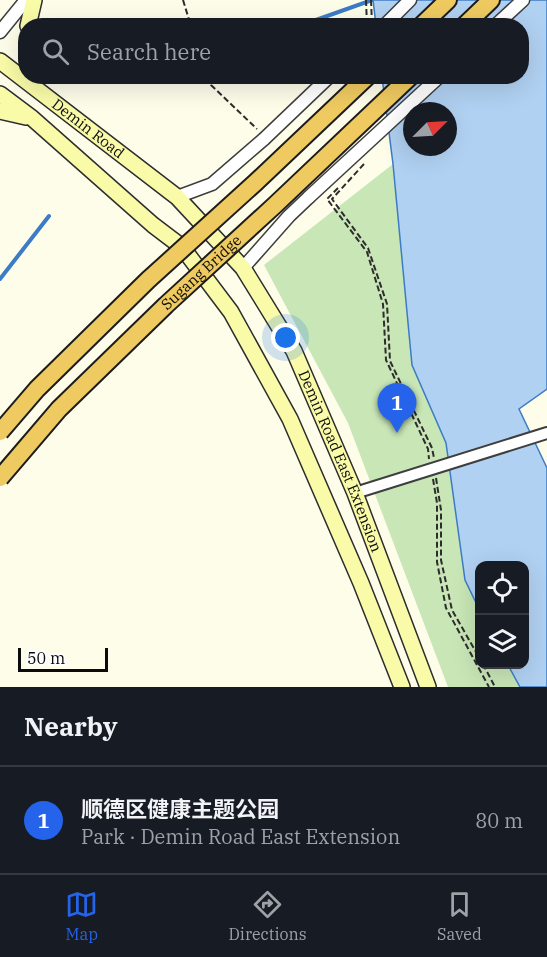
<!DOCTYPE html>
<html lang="en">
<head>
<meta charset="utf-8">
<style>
  :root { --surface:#171b24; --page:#20242c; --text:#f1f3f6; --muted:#9ea1a6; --line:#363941; --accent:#2563eb }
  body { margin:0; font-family:"IBM Plex Serif","Noto Sans SC",serif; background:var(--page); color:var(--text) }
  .controls { position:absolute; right:18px; bottom:18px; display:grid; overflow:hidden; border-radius:12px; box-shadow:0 6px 24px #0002 }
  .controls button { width:54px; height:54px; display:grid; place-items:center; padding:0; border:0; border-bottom:2px solid var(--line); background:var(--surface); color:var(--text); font:30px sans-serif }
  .compass { position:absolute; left:403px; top:102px; width:54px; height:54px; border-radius:50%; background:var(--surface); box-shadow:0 6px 24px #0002; rotate:66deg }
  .scale { position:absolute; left:18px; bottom:15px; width:90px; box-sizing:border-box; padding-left:6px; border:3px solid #0b0b0b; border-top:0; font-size:16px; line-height:21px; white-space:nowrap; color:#0b0b0b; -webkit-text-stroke:4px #fff; paint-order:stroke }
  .you { position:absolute; left:286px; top:338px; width:21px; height:21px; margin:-15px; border:4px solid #fff; border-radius:50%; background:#1a73e8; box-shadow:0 0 0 9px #1a73e833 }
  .badge { display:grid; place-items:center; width:39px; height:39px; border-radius:50%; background:var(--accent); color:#fff; font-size:20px; font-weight:700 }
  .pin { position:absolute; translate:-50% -50px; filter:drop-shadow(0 2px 3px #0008) }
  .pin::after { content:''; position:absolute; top:32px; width:21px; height:18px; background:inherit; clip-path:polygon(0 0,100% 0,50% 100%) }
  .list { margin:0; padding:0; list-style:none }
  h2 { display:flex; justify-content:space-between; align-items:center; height:78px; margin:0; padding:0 24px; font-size:26px }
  h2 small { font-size:20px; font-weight:400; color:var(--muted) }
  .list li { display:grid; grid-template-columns:39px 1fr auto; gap:18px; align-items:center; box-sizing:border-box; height:108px; padding:0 24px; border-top:2px solid var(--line) }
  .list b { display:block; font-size:22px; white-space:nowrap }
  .list p { margin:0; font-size:20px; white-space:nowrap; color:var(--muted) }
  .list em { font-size:20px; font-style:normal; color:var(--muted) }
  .icon { flex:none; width:33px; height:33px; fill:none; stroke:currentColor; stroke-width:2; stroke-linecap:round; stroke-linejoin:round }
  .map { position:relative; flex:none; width:547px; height:687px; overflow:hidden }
  .search { position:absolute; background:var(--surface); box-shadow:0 6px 24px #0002; left:18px; right:18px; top:18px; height:66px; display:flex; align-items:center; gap:15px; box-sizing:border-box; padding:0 21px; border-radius:24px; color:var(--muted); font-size:22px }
  .sheet { height:186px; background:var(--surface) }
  nav { display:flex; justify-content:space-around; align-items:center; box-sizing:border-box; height:84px; border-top:2px solid var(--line); background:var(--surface); font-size:16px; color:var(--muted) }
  nav a { display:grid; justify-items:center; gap:3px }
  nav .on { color:var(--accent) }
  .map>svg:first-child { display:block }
</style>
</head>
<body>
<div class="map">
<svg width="547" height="687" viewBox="0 0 547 687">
  <rect width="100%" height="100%" fill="#fefdea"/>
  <!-- green -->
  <polygon fill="#c8e6b6" points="393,164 412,365 446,443 465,580 479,609 480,664 508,665 520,687 448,687 348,423 264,265"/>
  <!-- water -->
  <path fill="#b1d1f2" stroke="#3c7cc5" stroke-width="1.5" fill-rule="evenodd" d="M373 0H547V389L519 409 547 468V687H520L508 665 524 664V566H480L479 609 465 580 446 443 412 365 393 164 382 77 522 76V26L376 25ZM412 111H448V147H412Z"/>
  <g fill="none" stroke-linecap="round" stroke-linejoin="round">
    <!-- stream -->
    <g stroke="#3c7cc5" stroke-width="4">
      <polyline points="299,26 372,0"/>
      <polyline points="0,279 49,216"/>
    </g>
    <!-- minor casing -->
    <g stroke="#3e3e3e" stroke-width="14">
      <polyline id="minor" points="355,493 547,433"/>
    </g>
    <!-- tertiary casing -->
    <g stroke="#3e3e3e" stroke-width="15">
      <g id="tertiary">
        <polyline points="384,26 410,0"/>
        <polyline points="495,26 523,0"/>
        <polyline points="0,32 26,0"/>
        <polyline points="177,197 212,184 264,139"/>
        <polyline points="243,268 289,216 309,197"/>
      </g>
    </g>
    <!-- secondary casing -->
    <g stroke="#2d2d2d" stroke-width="18">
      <g id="secondary">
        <polyline points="28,26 34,0"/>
        <path id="s1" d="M0 61 177 197 243 268 294 351 355 493 428 687"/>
        <polyline points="0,94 32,118 153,225 182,247 231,312 290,419 361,583 402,687"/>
        <polyline points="0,111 26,117"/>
      </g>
    </g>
    <!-- trunk casing -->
    <g stroke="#1c1c1c" stroke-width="20">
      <g id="trunk">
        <polyline points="421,26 448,0"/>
        <polyline points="464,26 491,0"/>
      </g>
    </g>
    <!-- path -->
    <g stroke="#2d2d2d" stroke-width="2" stroke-dasharray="6 3" stroke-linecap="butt">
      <polyline points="183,0 191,26"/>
      <polyline points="366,0 367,26"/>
      <polyline points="371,0 372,24"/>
      <polyline points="209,76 211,85 257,129"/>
      <polyline points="364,164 332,199 368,248 387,304 390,361 432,448 434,458"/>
      <polyline points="338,188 327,199 367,252 383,304 386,360 428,449 429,459"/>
      <polyline points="436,478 441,510 441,560 452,610 480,659"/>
      <polyline points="433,479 437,503 437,562 446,608 489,687"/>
      <polyline points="483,664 495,687"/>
    </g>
    <!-- minor -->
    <use href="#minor" stroke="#fff" stroke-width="10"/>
    <!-- tertiary -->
    <use href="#tertiary" stroke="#fff" stroke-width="12"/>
    <!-- secondary -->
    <use href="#secondary" stroke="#f9fba8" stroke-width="15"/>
    <!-- trunk -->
    <use href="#trunk" stroke="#efca60" stroke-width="16"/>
    <!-- tertiary-bridge casing -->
    <g stroke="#3e3e3e" stroke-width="15" stroke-linecap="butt">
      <g id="tertiary-bridge">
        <polyline points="264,139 330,76"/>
        <polyline points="309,197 440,76"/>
      </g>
    </g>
    <!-- trunk-bridge casing -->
    <g stroke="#1c1c1c" stroke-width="20" stroke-linecap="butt">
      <g id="trunk-bridge">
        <polyline points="0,432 37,389 148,280 255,183 368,76"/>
        <path id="s2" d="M0 478 59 409 166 305 275 205 411 76"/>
      </g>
    </g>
    <!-- tertiary-bridge -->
    <use href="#tertiary-bridge" stroke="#fff" stroke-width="12"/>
    <!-- trunk-bridge -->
    <use href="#trunk-bridge" stroke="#efca60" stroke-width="16"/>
  </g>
  <g text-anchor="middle" stroke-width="6" stroke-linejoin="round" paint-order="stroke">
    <!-- street labels -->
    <g font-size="15" fill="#0b0b0b" stroke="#fff">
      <text dy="5" stroke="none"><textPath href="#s1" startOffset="111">Demin Road</textPath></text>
      <text dy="5" stroke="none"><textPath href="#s2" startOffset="288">Sugang Bridge</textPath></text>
      <text dy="5" stroke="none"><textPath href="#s1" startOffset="537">Demin Road East Extension</textPath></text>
    </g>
  </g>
</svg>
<div class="controls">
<button><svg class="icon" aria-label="locate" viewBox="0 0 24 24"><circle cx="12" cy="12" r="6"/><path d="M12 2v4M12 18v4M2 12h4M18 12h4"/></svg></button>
<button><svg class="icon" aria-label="layers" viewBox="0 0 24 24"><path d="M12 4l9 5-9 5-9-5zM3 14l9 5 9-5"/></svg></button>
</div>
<svg class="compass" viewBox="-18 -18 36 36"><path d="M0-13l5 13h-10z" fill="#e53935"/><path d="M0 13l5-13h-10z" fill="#9ea1a6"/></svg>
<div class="scale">50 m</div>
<div class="you"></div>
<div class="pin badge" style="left:397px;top:433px">1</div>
<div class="search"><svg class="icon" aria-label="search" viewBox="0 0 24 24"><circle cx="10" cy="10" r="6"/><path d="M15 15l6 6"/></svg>Search here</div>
</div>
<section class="sheet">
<h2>Nearby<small></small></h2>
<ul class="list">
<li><span class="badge">1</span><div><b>顺德区健康主题公园</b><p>Park · Demin Road East Extension</p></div><em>80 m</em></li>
</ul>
</section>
<nav>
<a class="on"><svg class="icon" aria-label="map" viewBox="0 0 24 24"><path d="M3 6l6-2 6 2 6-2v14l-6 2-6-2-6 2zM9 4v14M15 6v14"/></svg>Map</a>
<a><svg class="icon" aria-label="directions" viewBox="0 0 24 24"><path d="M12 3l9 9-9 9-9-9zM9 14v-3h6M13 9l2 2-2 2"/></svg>Directions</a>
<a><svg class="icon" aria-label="saved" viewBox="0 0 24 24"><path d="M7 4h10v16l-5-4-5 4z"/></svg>Saved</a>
</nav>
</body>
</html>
